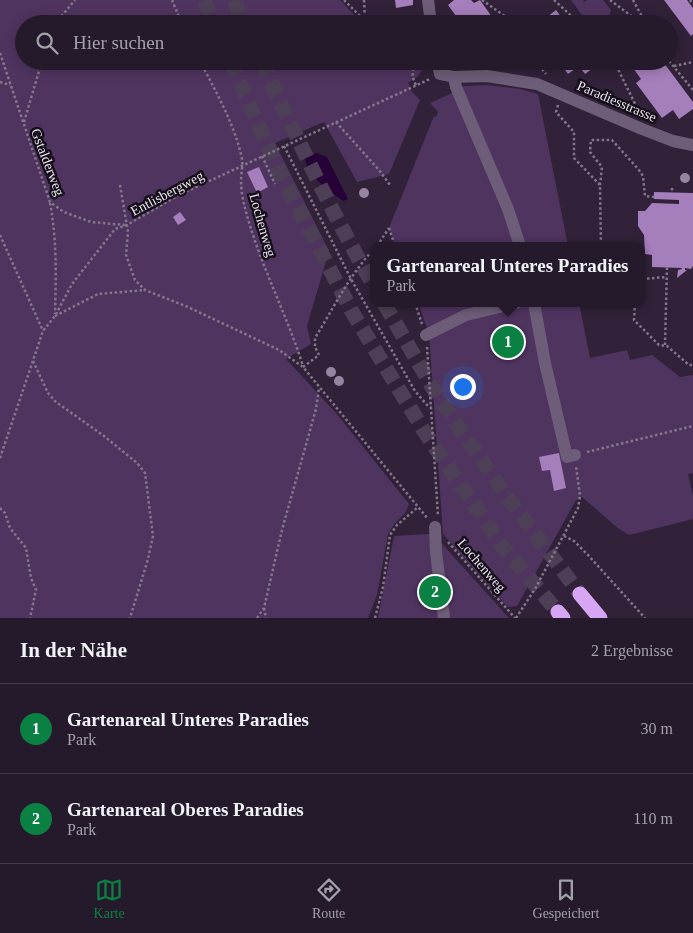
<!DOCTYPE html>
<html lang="de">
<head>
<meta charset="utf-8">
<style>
  :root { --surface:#251a2b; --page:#2d2333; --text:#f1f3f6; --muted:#a3a1a9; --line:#423847; --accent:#0b8043 }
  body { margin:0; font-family:"Times New Roman",serif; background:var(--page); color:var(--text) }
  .you { position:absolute; left:462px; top:386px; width:18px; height:18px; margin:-12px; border:4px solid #fff; border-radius:50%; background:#1a73e8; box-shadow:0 0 0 8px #1a73e833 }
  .badge { display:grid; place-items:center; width:32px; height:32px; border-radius:50%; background:var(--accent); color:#fff; font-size:16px; font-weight:700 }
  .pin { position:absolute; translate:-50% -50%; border:2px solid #fff; box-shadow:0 1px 5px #0006 }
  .popup { position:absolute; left:370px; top:242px; width:275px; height:65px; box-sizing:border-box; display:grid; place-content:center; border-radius:10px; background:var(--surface); filter:drop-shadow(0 1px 4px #0005); font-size:16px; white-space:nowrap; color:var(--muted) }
  .popup b { font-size:19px; color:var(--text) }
  .popup::after { content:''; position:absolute; left:50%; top:100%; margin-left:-10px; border:10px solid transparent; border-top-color:var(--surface) }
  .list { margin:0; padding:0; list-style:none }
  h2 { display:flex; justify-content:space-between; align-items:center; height:65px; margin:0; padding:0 20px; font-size:21px }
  h2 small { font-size:16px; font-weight:400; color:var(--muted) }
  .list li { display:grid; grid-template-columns:32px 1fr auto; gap:15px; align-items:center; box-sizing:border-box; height:90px; padding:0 20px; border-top:1px solid var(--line) }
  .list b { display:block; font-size:19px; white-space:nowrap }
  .list p { margin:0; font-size:16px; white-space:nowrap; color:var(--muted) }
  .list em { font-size:16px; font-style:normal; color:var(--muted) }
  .icon { flex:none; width:28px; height:28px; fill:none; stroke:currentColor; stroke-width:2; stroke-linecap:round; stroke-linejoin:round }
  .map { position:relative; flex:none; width:693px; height:618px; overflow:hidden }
  .search { position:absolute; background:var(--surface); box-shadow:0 2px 12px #0003; left:15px; right:15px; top:15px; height:55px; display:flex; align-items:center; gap:12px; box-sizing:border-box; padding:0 18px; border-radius:28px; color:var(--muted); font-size:19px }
  .sheet { height:245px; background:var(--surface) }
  nav { display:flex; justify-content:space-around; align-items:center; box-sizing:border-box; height:70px; border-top:1px solid var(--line); background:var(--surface); font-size:14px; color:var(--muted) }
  nav a { display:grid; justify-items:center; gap:2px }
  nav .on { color:var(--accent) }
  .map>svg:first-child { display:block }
</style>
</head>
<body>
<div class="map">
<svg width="693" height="618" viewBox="0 0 693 618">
  <rect width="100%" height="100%" fill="#312239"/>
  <!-- green -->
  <g fill="#503460">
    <polygon points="0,0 340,0 363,24 24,24 24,61 415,61 425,66 418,76 408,83 412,92 420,100 389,174 357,182 324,122 275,143 329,251 307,326 311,344 286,359 336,413 409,504 405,513 395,523 388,534 377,595 368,618 0,618"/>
    <polygon points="571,0 583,0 584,2 587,0 603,0 611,10 607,24 588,24"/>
    <polygon points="487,85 520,89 538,94 568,246 396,246 389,228 434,116 436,117 438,112 430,103 461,89 463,86"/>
    <polygon points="418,303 579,303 590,358 627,350 630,360 652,355 680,377 693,375 693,473 688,474 693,496 693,519 629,535 619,529 582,497 576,500 517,606 508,607 443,534 429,333"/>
    <polygon points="429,534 434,535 509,618 378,618 394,536"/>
  </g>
  <!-- water -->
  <path fill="#270238" d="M317 153 327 157 348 199 343 201C329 190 306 176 305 157Z"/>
  <!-- building -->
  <g fill="#a57ebc">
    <polygon points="395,0 413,0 413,5 396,8"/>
    <polygon points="454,0 471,0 474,3 480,0 497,24 454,24 451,20 456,16 448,5"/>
    <polygon points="664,0 687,0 693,8 693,34 691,36"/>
    <polygon points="556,10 565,22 570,18 574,24 538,24"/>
    <polygon points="559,61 603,61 585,74 579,66 568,74"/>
    <polygon points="642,61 655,61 659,67 664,63 693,102 693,109 679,119 673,110 662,118 636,83 641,79 633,68"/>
    <polygon points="259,167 268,187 257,193 247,172"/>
    <polygon points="654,192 693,193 693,266 691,269 685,268 685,270 687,270 677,278 678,270 682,269 681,268 652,267 652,255 645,254 644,235 638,226 638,211 645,211 652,203 679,204 679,200 654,199"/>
    <polygon points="180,212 186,220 178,225 173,217"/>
    <polygon points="559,453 566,488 554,491 550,470 542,471 539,457"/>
  </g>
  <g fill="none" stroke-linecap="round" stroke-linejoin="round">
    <!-- highway-tunnel -->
    <g stroke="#4d3f55" stroke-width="15" stroke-dasharray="15 8" stroke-linecap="butt">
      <polyline points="204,0 214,24"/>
      <polyline points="234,0 244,24"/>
      <polyline points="230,61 279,171 351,310 424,431 502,546 558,612"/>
      <path d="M261 61C297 137 332 214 374 286"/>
      <polyline points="384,303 438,397 506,495 580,594"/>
    </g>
    <!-- path -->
    <g stroke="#84778b" stroke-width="2.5" stroke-dasharray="2.5 2.5" stroke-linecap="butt">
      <polyline points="172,0 182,24"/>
      <polyline points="344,0 368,24"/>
      <polyline points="364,0 365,20"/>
      <polyline points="482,0 516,24"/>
      <polyline points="554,0 580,24"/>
      <polyline points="610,0 642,24"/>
      <polyline points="633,0 646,24"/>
      <polyline points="690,0 693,4"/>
      <polyline points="55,24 75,0"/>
      <polyline points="0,53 50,202 64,212 91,222 125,225"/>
      <path d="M200 61C216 92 235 125 242 159 243 167 241 174 241 182 241 190 243 200 245 208 259 263 286 312 303 366"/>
      <polyline points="536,61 546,74"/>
      <polyline points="614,61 641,116"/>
      <polyline points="669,61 693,90"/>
      <polyline points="674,66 693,62"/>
      <polyline points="0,82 10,85"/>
      <path d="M416 85C411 76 412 70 417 61"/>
      <polyline points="558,105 556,112 574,132 574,158 600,185 601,246"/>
      <polyline points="24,122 42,61"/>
      <polyline points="336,122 379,170 390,185"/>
      <polyline points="284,146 351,279 415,391 427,405 431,407"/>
      <polyline points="262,156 275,184"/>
      <polyline points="120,185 128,232 126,255 135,280 145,290 188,307 279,350 303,367 428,519"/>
      <polyline points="600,185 602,167 590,152 591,140 612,140 639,170 643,176 645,196 654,197"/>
      <polyline points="672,188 672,193"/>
      <path d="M50 203C57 239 56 277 55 314"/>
      <polyline points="389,228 395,246"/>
      <polyline points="0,235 43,331"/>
      <polyline points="377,246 389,228"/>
      <polyline points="642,279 667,277"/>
      <polyline points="415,303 422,324"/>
      <polyline points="635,303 634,320 659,345 667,346 689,365 693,365"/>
      <polyline points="55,316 98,294 145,290"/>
      <polyline points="665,345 667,267"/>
      <polyline points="427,347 438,516"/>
      <polyline points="33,361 48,393 56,402 104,436 137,463 145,473 153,536 148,559 130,618"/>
      <path d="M303 367 319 355 315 347V338C333 309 350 274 374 249"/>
      <polyline points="587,452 693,426"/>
      <polyline points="0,458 43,331 55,316 72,284 115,229 127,225 179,195 430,79"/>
      <polyline points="0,508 5,513 10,528 26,548 31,578 36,590 30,618"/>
      <polyline points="564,536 574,541 588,555 645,618"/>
      <polyline points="448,542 515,618"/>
      <polyline points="264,608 266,618"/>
      <polyline points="257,618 264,608 282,530 316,409 319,388"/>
      <polyline points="375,618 383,587 390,535 397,525 418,507"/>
      <polyline points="516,618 535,589 578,508 580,496 576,466"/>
    </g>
    <!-- minor -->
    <g stroke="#6d5d78" stroke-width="12">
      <polyline points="428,0 431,24"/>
      <polyline points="437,61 440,74 454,77 487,76 537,84 642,129 673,141 693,145"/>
      <polyline points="454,77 456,87 508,209 520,246"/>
      <polyline points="534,303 545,363 567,457 575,455"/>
      <polyline points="426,335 466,315 516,303"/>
      <polyline points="435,527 436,552 444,618"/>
    </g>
    <!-- highway -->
    <g stroke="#d6a5f3" stroke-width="15">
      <polyline points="580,594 600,618"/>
      <polyline points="558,612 563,618"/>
    </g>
  </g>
  <!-- trees -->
  <g fill="#9784a2">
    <circle cx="685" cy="178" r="5"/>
    <circle cx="364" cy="193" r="5"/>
    <circle cx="331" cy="372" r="5"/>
    <circle cx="339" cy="381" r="5"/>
  </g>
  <g text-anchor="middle" stroke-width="5" stroke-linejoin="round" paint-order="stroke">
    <!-- street labels -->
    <g font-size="14" fill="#ebe2f1" stroke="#150f19">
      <text transform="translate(617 101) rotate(23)" y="5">Paradiesstrasse</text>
      <text transform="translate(48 162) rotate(69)" y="5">Gstalderweg</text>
      <text transform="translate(167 193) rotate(-28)" y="5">Entlisbergweg</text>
      <text transform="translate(263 225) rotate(74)" y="5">Lochenweg</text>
      <text transform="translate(482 565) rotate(49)" y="5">Lochenweg</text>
    </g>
  </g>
</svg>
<div class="you"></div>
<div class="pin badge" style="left:508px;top:342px">1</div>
<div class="popup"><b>Gartenareal Unteres Paradies</b>Park</div>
<div class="pin badge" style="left:435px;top:592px">2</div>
<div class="search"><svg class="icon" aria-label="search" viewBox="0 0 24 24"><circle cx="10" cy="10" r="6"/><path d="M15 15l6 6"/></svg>Hier suchen</div>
</div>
<section class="sheet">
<h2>In der Nähe<small>2 Ergebnisse</small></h2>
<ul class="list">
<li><span class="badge">1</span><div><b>Gartenareal Unteres Paradies</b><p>Park</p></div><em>30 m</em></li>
<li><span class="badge">2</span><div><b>Gartenareal Oberes Paradies</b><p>Park</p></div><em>110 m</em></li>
</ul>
</section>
<nav>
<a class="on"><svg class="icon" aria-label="map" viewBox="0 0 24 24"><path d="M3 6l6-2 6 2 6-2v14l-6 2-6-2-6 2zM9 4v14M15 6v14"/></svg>Karte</a>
<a><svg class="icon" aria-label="directions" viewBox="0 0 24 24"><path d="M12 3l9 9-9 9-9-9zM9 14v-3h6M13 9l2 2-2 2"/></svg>Route</a>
<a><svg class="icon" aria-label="saved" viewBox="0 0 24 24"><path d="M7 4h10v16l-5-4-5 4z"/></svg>Gespeichert</a>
</nav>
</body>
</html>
